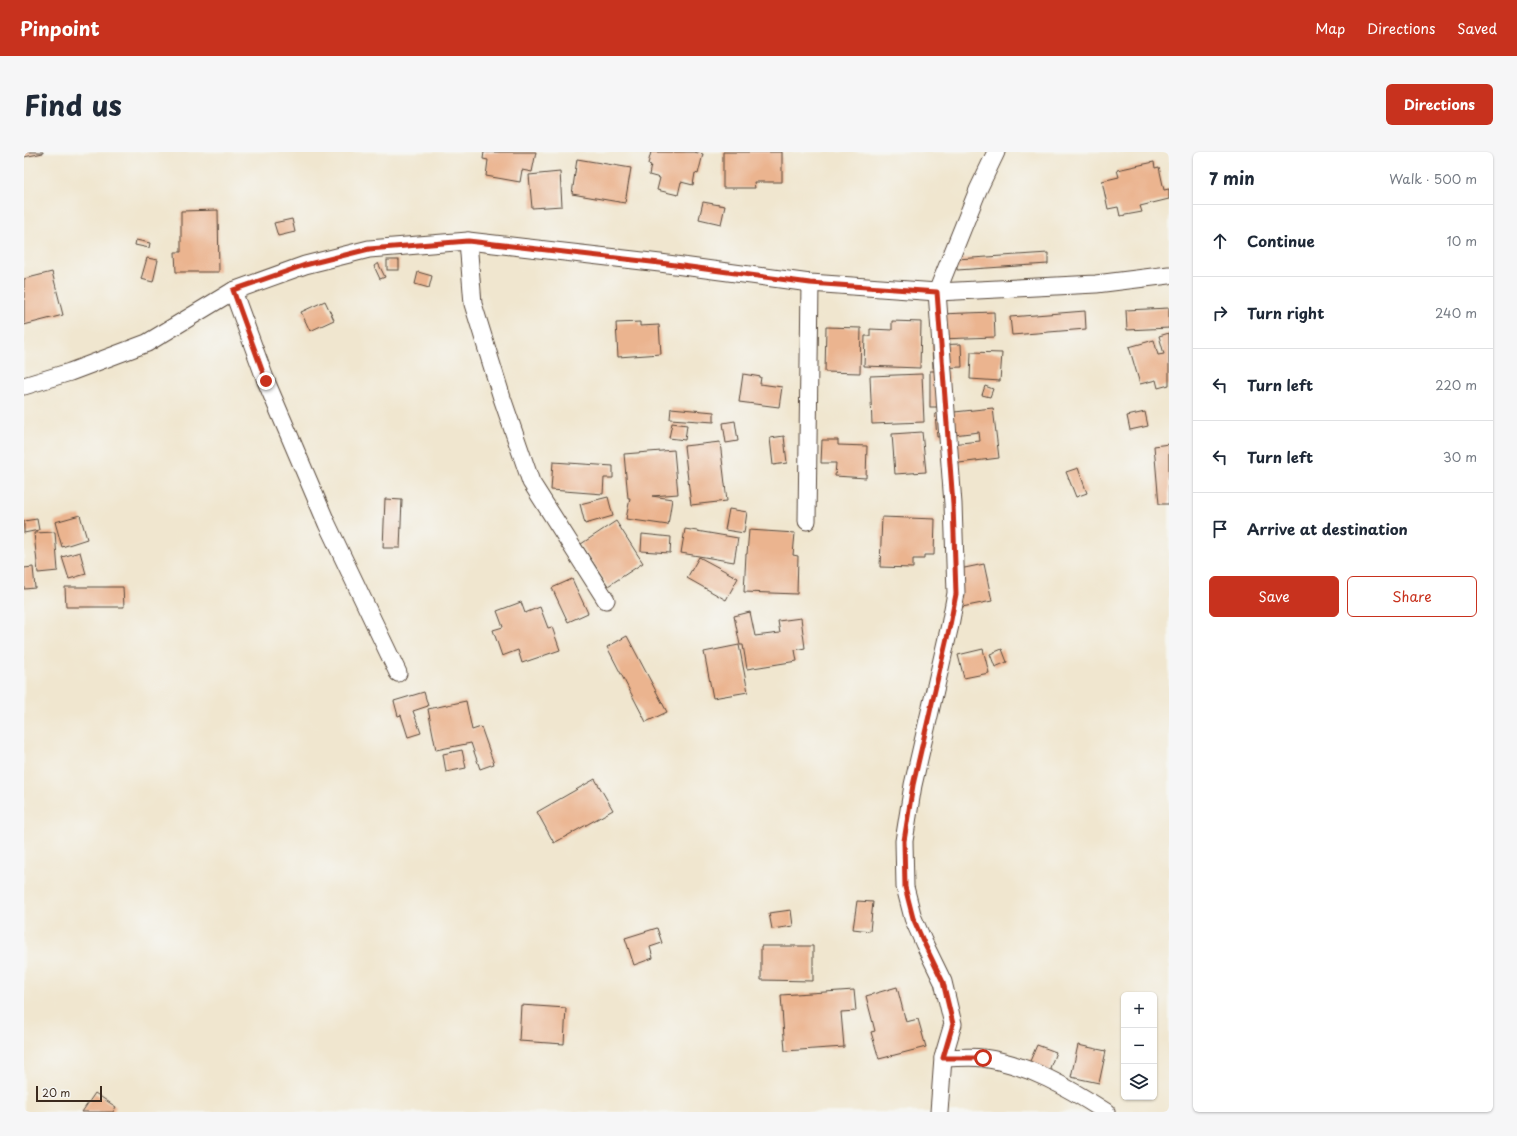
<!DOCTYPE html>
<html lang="en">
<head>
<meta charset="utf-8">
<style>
  :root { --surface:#fff; --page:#f6f6f7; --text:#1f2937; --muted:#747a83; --line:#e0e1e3; --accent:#c8321e }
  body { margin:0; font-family:"Playpen Sans",sans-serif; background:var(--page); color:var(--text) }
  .controls { position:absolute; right:12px; bottom:12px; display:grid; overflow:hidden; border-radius:6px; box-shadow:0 1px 3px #0004 }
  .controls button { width:36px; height:36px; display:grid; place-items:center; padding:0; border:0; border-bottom:1px solid var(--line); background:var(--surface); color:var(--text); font:20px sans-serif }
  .scale { position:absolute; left:12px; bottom:10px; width:66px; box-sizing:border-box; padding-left:4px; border:2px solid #3b2a1e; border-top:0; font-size:11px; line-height:14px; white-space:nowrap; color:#3b2a1e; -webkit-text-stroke:3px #f6f6f2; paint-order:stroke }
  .stop { position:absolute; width:12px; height:12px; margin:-9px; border:3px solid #c8321e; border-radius:50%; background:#fff }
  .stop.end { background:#c8321e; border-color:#fff; box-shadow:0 1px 4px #0008 }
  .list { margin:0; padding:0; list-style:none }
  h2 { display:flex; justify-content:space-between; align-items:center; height:52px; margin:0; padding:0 16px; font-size:17px }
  h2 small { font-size:13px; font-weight:400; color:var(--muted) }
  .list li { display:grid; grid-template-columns:26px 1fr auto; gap:12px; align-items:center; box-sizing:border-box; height:72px; padding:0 16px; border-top:1px solid var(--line) }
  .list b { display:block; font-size:15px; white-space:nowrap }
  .list em { font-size:13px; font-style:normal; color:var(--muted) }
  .actions { display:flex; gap:8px; padding:12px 16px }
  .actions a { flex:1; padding:9px 0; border:1px solid var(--accent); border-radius:6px; text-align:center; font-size:14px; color:var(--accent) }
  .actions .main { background:var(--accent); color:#fff }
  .icon { flex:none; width:22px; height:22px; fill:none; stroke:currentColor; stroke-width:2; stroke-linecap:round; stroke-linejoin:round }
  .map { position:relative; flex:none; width:1145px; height:960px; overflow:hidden; border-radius:6px }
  header { display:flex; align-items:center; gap:24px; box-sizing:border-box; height:56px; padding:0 20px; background:var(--accent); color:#fff }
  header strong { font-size:19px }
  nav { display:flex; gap:22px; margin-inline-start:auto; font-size:14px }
  .intro { display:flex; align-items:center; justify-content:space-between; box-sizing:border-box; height:96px; padding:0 24px }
  h1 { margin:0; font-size:28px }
  .button { padding:10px 18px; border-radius:6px; background:var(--accent); color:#fff; font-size:14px; font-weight:700 }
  main { display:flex; gap:24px; padding:0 24px }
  aside { flex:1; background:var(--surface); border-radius:6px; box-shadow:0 1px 3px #0004 }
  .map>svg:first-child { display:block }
</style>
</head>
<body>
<header>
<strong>Pinpoint</strong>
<nav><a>Map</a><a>Directions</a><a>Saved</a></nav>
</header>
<div class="intro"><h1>Find us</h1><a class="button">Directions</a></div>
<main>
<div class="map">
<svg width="1145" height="960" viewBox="0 0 1145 960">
  <rect width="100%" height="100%" fill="#f6f6f2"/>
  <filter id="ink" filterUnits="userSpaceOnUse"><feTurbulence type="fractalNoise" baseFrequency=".025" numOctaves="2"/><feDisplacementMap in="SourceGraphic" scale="8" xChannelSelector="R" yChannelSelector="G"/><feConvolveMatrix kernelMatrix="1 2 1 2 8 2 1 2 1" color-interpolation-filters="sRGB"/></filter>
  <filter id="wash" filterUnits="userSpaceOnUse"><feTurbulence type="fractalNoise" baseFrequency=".012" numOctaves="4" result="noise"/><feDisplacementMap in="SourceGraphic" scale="16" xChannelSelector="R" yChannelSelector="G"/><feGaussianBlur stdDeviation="0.9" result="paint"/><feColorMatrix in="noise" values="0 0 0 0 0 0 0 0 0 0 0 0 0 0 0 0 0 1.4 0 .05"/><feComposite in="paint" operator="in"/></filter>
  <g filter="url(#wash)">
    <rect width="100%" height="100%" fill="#f0e6cf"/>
    <g id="blocks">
      <!-- building -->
      <g fill="#ebb48f">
        <polygon points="0,0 19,0 19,1 0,5"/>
        <polygon points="460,0 512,0 508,20 498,18 496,30 462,24 464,8 459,7"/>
        <polygon points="627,0 670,0 679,2 674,22 671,21 669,33 657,30 654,43 633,38 636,26 625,23 627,13 624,12"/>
        <polygon points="699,0 758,0 758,30 730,30 731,36 699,36"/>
        <polygon points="553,7 607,16 601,51 548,42"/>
        <polygon points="1130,10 1131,16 1135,15 1140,38 1145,37 1145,47 1116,54 1118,60 1096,64 1094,55 1084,57 1078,29 1095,25 1093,18"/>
        <polygon points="536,20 538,54 508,56 505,23"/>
        <polygon points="679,50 701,54 697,72 675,67"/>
        <polygon points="194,58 195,120 152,120 151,100 157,100 157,59"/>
        <polygon points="268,67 271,80 254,84 250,71"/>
        <polygon points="112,88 126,91 125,96 111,93"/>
        <polygon points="1024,101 1024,112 933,118 933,107"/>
        <polygon points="123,106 134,108 129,130 117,127"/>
        <rect x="363" y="108" width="12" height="10"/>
        <polygon points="354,111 361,125 356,127 350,114"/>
        <polygon points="28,120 39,163 0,173 0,127"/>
        <polygon points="394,120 408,124 405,136 391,132"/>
        <polygon points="301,149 310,168 286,179 277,160"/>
        <polygon points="1145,156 1145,176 1103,178 1102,158"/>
        <polygon points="1061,159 1062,177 988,183 986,165"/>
        <polygon points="970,160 971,185 916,187 915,162"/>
        <polygon points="868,169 897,170 896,216 840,214 841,184 846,184 846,177 868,178"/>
        <polygon points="616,170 616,174 635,173 637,202 594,205 592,171"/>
        <polygon points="802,175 837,176 836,221 801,220"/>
        <polygon points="1145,181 1145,233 1134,236 1132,228 1116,232 1105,195 1130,188 1134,203 1140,202 1135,184"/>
        <polygon points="937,192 938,215 909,216 908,193"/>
        <polygon points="947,200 978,201 976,229 946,227"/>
        <rect x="906" y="219" width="19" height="36"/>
        <polygon points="719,222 737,225 736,232 758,235 755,255 715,250"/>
        <polygon points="898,222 900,270 848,272 846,224"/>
        <polygon points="961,234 969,237 966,245 958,243"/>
        <polygon points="647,256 690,260 690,270 646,267"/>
        <polygon points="969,256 975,306 919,313 917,293 956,289 955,280 913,285 911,262"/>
        <polygon points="1121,260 1124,274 1106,278 1103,264"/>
        <polygon points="711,269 714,289 702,291 699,271"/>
        <polygon points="648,271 663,273 661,288 645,286"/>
        <polygon points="898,280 902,320 871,322 868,282"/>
        <polygon points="760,284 763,311 749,313 746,286"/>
        <polygon points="798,288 814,288 814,293 843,294 842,326 811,324 812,311 797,311"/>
        <polygon points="696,290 703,349 667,353 660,294"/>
        <polygon points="1145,292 1145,352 1135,352 1130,294"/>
        <polygon points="650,298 654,342 628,344 648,347 644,373 602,367 606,346 604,346 600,302"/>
        <polygon points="529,310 589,314 589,326 580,326 579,342 527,338"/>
        <polygon points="1054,316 1063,341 1052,345 1042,320"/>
        <polygon points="584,345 589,364 561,372 556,352"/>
        <polygon points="361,347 378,348 376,396 359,396"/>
        <polygon points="705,357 723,360 720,381 701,378"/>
        <polygon points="56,363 63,387 38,395 31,370"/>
        <polygon points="858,365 911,367 910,403 900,403 900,407 889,407 889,416 856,415"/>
        <polygon points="13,367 15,378 0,381 0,369"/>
        <polygon points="592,369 619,411 584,434 557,392"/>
        <polygon points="661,377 714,386 710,410 657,401"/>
        <polygon points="725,378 771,381 769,403 774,404 773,442 720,440 722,402 723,402"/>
        <polygon points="31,380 34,419 14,421 10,381"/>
        <polygon points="618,382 647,385 646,401 617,399"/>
        <polygon points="56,400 62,422 45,427 38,405"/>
        <polygon points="675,405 714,426 702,448 663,426"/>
        <polygon points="960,412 968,449 933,456 926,419"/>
        <polygon points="9,415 11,436 0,437 0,416"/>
        <polygon points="548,427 564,461 544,470 528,436"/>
        <polygon points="41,435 99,435 100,455 42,455"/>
        <polygon points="497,450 501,461 516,455 524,476 528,475 536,498 498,511 494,498 478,504 469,478 479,475 473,459"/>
        <polygon points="726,460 731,484 756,481 754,469 777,466 781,496 771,498 773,509 723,517 719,493 716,493 710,464"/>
        <polygon points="603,484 643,560 622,570 583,495"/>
        <polygon points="715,493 724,540 689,546 680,500"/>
        <polygon points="959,497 965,521 940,526 934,503"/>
        <polygon points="978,497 983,510 971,515 966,502"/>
        <polygon points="400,540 404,554 389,559 397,581 384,585 377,563 374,564 370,549"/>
        <polygon points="442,549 448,578 457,575 470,612 456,617 447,591 412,598 404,557"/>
        <polygon points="438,598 442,616 422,620 419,602"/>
        <polygon points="571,627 589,658 530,691 513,660"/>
        <polygon points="833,749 849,750 846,779 829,777"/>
        <polygon points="767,758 769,774 748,777 745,761"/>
        <polygon points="633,776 638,791 626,795 629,806 610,813 601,786"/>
        <polygon points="737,794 789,794 789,829 737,828"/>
        <polygon points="873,835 882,870 894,867 902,895 855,907 847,880 851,879 842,844"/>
        <polygon points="830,838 832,859 817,860 820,895 761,899 757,843"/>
        <polygon points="497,853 542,856 540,892 495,889"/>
        <polygon points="1013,893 1032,900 1023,924 1003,916"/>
        <polygon points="1054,893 1082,899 1075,931 1047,925"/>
        <polygon points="71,941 92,955 89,960 58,960"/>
      </g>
    </g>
  </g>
  <g filter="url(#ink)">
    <use href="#blocks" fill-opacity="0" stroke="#564639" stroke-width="1"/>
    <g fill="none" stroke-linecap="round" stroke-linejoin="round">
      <!-- minor casing -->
      <g stroke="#564639" stroke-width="19">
        <g id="minor">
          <polyline points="444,89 449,152 478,246 507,330 582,448"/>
          <polyline points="209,139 242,229 303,372 374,521"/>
          <polyline points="0,234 46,220 123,191 209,139 281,113 345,97 444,89 636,111 786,131 913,140 1072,132 1145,123"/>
          <polyline points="783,369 786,131"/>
          <path d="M919 906C932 906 947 904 959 906 1004 912 1045 936 1082 960"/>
          <polyline points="915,960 919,906 929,872 919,830 900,791 889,766 881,735 880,689 889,633 926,473 932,441 929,352 913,140 954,38 972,0"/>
        </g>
      </g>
      <!-- minor -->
      <use href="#minor" stroke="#fff" stroke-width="17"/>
    </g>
  </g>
  <g fill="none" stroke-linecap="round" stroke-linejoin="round" filter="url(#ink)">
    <!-- route -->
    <polyline stroke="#c8321e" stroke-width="5" points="242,229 209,138 281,113 345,97 444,89 636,111 786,131 913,140 929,352 932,442 926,473 889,633 880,689 881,735 889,766 900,791 919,830 929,872 919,906 959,906"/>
  </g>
</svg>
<div class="controls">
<button>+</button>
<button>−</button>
<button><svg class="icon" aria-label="layers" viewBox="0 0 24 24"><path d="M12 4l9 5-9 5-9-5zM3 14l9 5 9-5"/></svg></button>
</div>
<div class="scale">20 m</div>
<div class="stop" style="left:959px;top:906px"></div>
<div class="stop end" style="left:242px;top:229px"></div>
</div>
<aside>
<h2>7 min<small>Walk · 500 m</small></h2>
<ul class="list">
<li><svg class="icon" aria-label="ahead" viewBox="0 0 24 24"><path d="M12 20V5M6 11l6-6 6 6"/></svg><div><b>Continue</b></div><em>10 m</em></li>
<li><svg class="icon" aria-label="right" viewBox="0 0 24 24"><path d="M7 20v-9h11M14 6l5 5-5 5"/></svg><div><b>Turn right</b></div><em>240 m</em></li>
<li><svg class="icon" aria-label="left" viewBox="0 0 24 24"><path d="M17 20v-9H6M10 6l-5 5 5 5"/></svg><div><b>Turn left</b></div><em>220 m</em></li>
<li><svg class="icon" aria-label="left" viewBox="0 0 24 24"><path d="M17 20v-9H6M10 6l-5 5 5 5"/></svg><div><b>Turn left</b></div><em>30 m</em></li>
<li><svg class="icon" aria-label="arrive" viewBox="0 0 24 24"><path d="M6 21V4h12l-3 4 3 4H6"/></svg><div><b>Arrive at destination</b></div></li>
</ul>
<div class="actions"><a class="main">Save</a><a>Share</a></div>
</aside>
</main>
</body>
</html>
